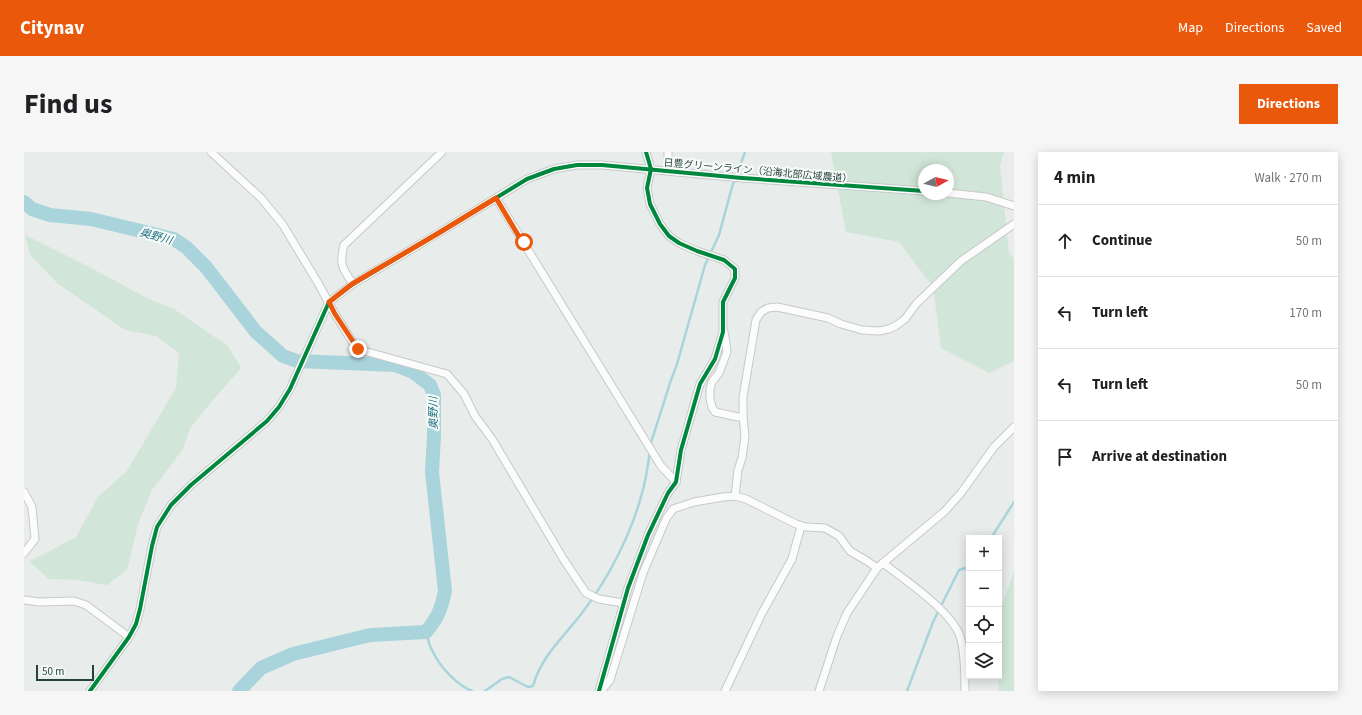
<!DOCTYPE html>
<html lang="en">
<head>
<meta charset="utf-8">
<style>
  :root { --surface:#fff; --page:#f6f6f6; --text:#202124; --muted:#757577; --line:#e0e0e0; --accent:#ea580c }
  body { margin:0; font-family:"Source Sans 3","Noto Sans JP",sans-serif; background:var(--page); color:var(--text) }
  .controls { position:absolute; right:12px; bottom:12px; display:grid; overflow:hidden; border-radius:0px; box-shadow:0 2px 10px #0003 }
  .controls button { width:36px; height:36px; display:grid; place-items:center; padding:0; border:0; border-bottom:1px solid var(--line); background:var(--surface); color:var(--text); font:20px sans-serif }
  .compass { position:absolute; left:894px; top:12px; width:36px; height:36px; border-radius:50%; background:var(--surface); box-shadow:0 2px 10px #0003; rotate:82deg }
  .scale { position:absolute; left:12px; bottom:10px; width:58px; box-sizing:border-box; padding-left:4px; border:2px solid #24423a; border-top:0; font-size:11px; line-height:14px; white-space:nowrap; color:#24423a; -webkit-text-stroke:3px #f7fbf9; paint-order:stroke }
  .stop { position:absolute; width:12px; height:12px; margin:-9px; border:3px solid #ea580c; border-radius:50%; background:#fff }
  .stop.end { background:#ea580c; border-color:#fff; box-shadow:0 1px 4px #0008 }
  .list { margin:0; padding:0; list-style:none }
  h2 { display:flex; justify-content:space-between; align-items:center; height:52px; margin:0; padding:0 16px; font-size:17px }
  h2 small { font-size:13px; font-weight:400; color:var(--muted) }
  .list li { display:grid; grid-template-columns:26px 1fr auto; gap:12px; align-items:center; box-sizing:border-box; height:72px; padding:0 16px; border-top:1px solid var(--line) }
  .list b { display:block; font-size:15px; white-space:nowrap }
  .list em { font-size:13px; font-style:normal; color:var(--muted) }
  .icon { flex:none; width:22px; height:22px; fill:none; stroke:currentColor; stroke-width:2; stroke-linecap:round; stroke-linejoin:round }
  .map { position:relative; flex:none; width:990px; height:539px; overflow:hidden; border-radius:0px }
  header { display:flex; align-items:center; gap:24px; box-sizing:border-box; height:56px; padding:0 20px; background:var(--accent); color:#fff }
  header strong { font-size:19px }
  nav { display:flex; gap:22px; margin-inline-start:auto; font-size:14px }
  .intro { display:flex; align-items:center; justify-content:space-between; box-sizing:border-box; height:96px; padding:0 24px }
  h1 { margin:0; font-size:28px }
  .button { padding:10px 18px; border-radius:0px; background:var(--accent); color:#fff; font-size:14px; font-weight:700 }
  main { display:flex; gap:24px; padding:0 24px }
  aside { flex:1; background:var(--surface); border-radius:0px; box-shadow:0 2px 10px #0003 }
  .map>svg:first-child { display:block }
</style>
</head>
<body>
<header>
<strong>Citynav</strong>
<nav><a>Map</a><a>Directions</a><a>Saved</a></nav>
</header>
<div class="intro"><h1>Find us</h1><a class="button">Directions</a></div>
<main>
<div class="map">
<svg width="990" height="539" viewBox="0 0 990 539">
  <rect width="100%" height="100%" fill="#e8edeb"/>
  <!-- green -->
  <g fill="#d1e6d8" fill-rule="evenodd">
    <path d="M807 0H980L976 13 985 102 990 106V209L965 221 917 196 909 135 875 90 822 80ZM900 18H924V42H900Z"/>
    <polygon points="1,83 71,118 123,146 150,157 204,194 217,216 190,247 166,276 159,297 128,338 114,372 103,418 83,433 53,428 25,427 5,409 26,399 52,385 74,345 103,319 152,236 155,201 132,184 101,178 33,131 6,103"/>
    <polygon points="990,419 990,539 975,539 973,524 975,524 975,462"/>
  </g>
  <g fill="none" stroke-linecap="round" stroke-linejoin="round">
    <!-- stream -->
    <g stroke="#a9d4db" stroke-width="2.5">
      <polyline points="626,294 646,231 653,212 681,113 695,83 708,35 721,0"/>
      <polyline points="967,386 990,350"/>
      <path d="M402 480C404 486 405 494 409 500 416 515 433 533 448 539"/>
      <path d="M461 539 478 527 485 525 504 535 509 534C518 503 539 486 558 461 584 427 607 383 618 341 622 328 624 313 626 299"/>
      <polyline points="883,539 909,470 935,418 945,415"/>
    </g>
    <!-- river -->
    <path stroke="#a9d4db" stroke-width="14" d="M0 50 8 57 26 63 67 67 150 87 163 96 182 115 232 180 259 204 273 209 371 213 389 220 406 233 410 243V284L408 320 421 439C417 458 414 465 402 480L346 483 269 502 237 516 215 539"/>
    <!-- minor casing -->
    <g stroke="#c5cac8" stroke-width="9">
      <g id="minor">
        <polyline points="187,0 237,46 259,73 294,131 311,162 333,197 423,222 440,242 451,264 468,287 540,408 562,441 575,447 599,451"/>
        <polyline points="644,0 644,5 653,20"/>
        <polyline points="924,41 962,45 990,54"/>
        <polyline points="472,46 637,314 652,330"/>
        <path d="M329 132C318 116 315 112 320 93L418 0"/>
        <polyline points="700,180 702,191 703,200 695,221 688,230 686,237 686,247 688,255 691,260 714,265 719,264"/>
        <polyline points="0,340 8,355 11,387 0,401"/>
        <polyline points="711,344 714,318 718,306 721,284 719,264 719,245 732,168 737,160 744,156 753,155 804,166 817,172 838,178 855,179 865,177 873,173 881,167 893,151 937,109 990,72"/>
        <path d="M859 411C881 428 927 459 936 484 941 499 941 523 941 539"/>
        <polyline points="0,448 15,450 50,449 62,453 105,485"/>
        <polyline points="66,539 105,485 112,472 116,457 128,394 133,375 147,353 167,333 243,269 255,255 266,237 305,150 329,132 413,82 503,27 530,17 553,13 578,13 718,26 900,39"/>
        <polyline points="575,539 604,436 624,383 644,341 652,330 657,298 676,232 691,207 699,180 699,150 711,126 711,117 700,108 673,99 655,91 645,84 636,72 626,52 623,36 627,17 622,0"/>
        <polyline points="577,539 586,528 619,421 642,367 649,357 670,350 699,345 711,344 722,347 772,372 782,375 801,376 815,384 826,399 843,409 853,416"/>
        <polyline points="701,539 738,461 768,407 777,374"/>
        <polyline points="795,539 813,484 823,461 853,416 921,359 937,341 970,295 990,275"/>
      </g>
    </g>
    <!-- minor -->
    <use href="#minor" stroke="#fcfcfc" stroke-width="7"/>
    <!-- cycleway casing -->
    <g stroke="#f7fbf9" stroke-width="6">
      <g id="cycleway">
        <polyline points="66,539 105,485 112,472 116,457 128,394 133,375 147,353 167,333 243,269 255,255 266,237 305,150 329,132 413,82 503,27 530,17 553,13 578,13 718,26 900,39"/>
        <polyline points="575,539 604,436 624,383 644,341 652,330 657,298 676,232 691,207 699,180 699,150 711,126 711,117 700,108 673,99 655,91 645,84 636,72 626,52 623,36 627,17 622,0"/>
      </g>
    </g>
    <!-- cycleway -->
    <use href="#cycleway" stroke="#00873e" stroke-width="4"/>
  </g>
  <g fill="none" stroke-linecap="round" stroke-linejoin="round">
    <!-- route -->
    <polyline stroke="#ea580c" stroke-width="5" points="334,197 311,162 305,150 328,132 413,82 472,46 497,88 500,90"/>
  </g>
  <g text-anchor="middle" stroke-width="4" stroke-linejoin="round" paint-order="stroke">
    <!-- street labels -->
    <g font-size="10" fill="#24423a" stroke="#f7fbf9">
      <text transform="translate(734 18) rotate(5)" y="4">日豊グリーンライン（沿海北部広域農道）</text>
    </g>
    <!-- water labels -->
    <g font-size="11" font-style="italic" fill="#1c6f80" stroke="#f7fbf9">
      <text transform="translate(132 84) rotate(16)" y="4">奥野川</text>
      <text transform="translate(409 261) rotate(-91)" y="4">奥野川</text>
    </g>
  </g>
</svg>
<div class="controls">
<button>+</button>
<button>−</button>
<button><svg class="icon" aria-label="locate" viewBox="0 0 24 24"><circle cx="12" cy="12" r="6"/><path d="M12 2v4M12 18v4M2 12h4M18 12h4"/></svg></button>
<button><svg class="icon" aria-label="layers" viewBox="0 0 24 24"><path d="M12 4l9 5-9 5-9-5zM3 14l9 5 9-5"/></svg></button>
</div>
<svg class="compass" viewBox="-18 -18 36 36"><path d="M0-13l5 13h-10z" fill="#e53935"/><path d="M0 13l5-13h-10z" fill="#757577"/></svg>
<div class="scale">50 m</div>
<div class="stop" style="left:500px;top:90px"></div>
<div class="stop end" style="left:334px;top:197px"></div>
</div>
<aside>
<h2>4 min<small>Walk · 270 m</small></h2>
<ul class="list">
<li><svg class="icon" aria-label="ahead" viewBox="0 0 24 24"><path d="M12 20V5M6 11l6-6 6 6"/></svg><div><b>Continue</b></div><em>50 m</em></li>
<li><svg class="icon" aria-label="left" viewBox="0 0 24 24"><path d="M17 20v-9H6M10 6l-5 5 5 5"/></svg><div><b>Turn left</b></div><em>170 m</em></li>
<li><svg class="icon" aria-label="left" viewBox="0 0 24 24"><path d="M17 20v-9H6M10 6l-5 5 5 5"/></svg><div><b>Turn left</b></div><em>50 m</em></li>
<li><svg class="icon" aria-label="arrive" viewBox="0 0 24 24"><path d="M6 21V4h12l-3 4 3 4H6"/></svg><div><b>Arrive at destination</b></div></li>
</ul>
</aside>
</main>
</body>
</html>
